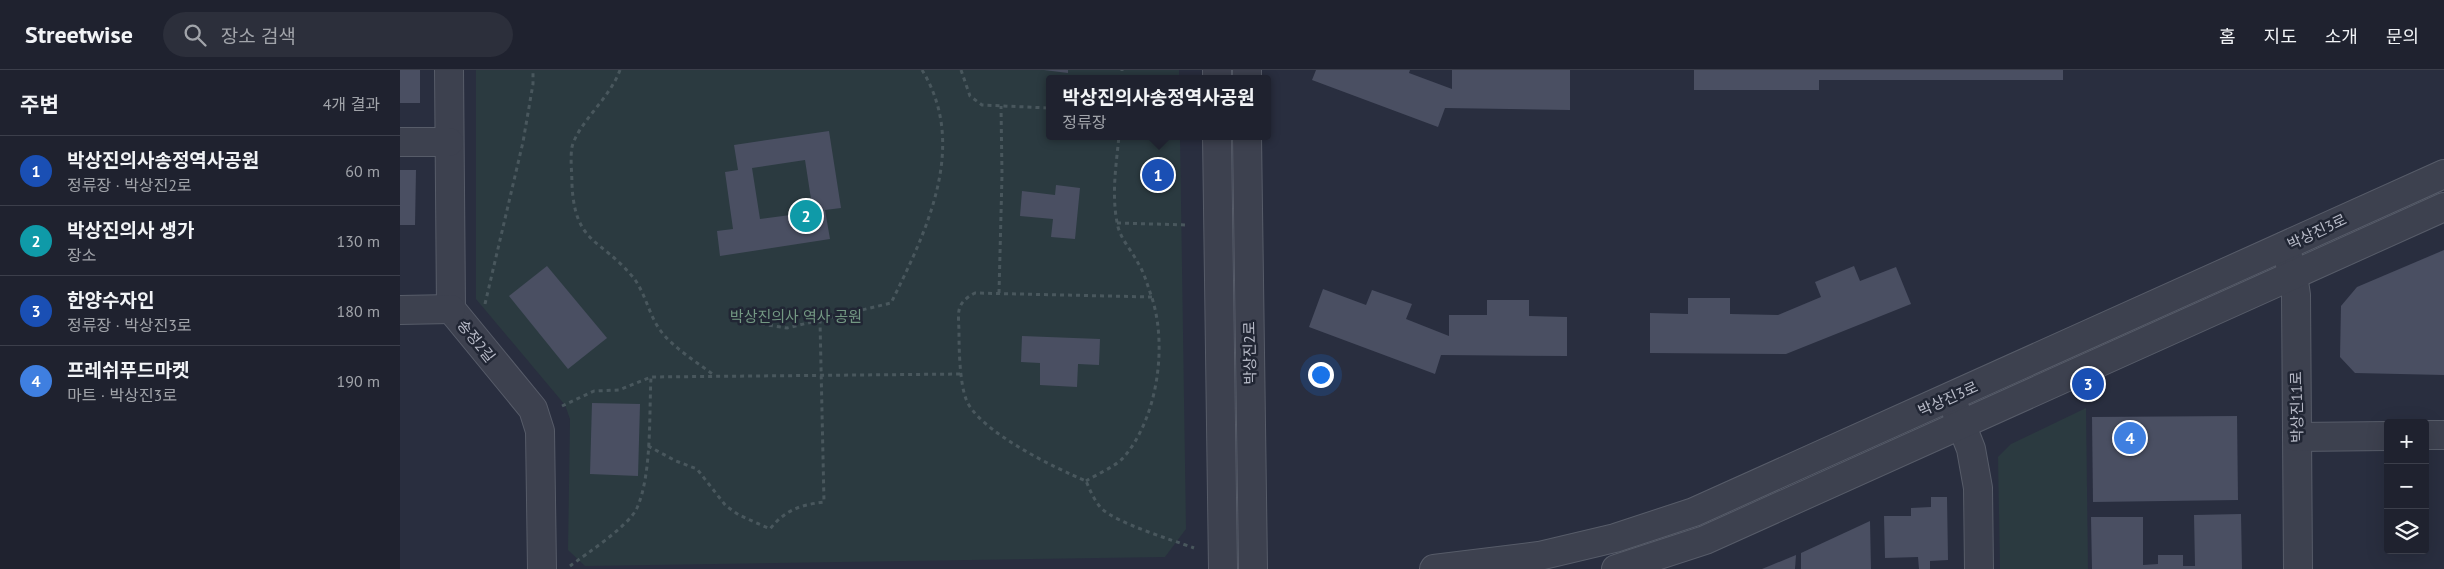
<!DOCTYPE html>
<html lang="ko">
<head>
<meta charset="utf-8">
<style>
  :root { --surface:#1f222f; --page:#2c2f3b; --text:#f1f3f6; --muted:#a1a4aa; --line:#3c3f4b; --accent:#bca0f2 }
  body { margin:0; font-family:"PT Sans","Noto Sans KR",sans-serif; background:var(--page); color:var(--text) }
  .controls { position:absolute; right:15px; bottom:15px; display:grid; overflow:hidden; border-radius:5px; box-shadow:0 5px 20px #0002 }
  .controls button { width:45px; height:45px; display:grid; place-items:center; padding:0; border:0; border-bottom:1px solid var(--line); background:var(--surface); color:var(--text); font:25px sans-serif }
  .you { position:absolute; left:920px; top:304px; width:18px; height:18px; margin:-12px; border:4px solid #fff; border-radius:50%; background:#1a73e8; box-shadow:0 0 0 8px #1a73e833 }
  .badge { display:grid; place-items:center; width:32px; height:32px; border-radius:50%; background:var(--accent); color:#fff; font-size:16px; font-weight:700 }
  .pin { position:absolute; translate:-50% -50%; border:2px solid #fff; box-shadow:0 1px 5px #0006 }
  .popup { position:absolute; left:646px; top:5px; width:225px; height:65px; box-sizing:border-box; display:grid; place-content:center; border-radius:5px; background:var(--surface); filter:drop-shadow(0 1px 4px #0005); font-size:16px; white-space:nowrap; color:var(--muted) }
  .popup b { font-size:19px; color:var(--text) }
  .popup::after { content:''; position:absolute; left:50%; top:100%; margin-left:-10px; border:10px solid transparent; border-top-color:var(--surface) }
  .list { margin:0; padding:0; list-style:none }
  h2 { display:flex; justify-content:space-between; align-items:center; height:65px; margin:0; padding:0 20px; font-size:21px }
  h2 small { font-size:16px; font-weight:400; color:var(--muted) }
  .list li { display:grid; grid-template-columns:32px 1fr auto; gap:15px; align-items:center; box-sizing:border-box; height:70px; padding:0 20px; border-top:1px solid var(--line) }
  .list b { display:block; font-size:19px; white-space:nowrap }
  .list p { margin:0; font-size:16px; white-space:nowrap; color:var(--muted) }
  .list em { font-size:16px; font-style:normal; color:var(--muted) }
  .icon { flex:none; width:28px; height:28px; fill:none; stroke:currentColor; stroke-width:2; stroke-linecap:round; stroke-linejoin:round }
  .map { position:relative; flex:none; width:2044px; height:499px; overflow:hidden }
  header { display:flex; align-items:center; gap:30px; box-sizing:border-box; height:70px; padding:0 25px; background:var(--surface); border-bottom:1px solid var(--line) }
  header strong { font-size:24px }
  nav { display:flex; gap:28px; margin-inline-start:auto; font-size:18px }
  .search { width:350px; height:45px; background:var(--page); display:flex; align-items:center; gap:12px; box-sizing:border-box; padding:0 18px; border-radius:28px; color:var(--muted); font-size:19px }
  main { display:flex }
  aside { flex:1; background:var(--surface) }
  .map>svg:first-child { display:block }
</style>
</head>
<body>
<header>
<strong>Streetwise</strong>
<div class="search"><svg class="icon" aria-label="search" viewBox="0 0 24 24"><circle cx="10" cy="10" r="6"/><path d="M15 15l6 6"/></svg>장소 검색</div>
<nav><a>홈</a><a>지도</a><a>소개</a><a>문의</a></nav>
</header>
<main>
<aside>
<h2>주변<small>4개 결과</small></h2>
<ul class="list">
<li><span class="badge" style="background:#1a4fb4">1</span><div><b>박상진의사송정역사공원</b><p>정류장 · 박상진2로</p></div><em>60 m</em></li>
<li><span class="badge" style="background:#0f9aa8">2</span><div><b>박상진의사 생가</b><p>장소</p></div><em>130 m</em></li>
<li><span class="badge" style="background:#1a4fb4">3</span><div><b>한양수자인</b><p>정류장 · 박상진3로</p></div><em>180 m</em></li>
<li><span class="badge" style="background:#3f7fe0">4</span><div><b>프레쉬푸드마켓</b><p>마트 · 박상진3로</p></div><em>190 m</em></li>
</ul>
</aside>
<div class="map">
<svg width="2044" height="499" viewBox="0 0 2044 499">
  <rect width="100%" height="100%" fill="#292e3f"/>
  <!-- green -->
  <g fill="#2b3a40">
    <polygon points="76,0 779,0 779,9 649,9 649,66 780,66 786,459 765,487 185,496 168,480 170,349 165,335 76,229"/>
    <polygon points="1686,338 1688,499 1600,499 1598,387 1611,374"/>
  </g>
  <!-- building -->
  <g fill="#4a4f62" fill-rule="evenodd">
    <rect x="0" y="0" width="20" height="33"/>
    <polygon points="644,0 668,0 668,3"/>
    <polygon points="916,0 1010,0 1009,3 1052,19 1052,0 1170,0 1170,40 1045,38 1038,57 912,10"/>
    <polygon points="1294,0 1663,0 1663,10 1419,10 1419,20 1294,20"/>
    <path d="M429 61 441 138 425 140 430 169 320 186 317 161 333 159 325 102 338 100 334 75ZM405 90 413 142 360 149 352 98Z"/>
    <polygon points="0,100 16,100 15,155 0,155"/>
    <polygon points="656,115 680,118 675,169 651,167 653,149 620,146 622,121 655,125"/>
    <polygon points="2044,180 2044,305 1955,303 1940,287 1941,236 1957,217"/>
    <polygon points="147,196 207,268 168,299 109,226"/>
    <polygon points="1454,196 1460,211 1496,197 1511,234 1386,284 1250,283 1250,243 1288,244 1288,228 1330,228 1330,244 1378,245 1421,227 1415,212"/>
    <polygon points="923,219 966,235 972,220 1012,234 1006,249 1049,266 1049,245 1087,245 1087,230 1129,230 1129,246 1167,247 1167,286 1041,285 1035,304 909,257"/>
    <polygon points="622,266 700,269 699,295 678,294 677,317 640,315 640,293 621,292"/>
    <polygon points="192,333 240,334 238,406 190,404"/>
    <polygon points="1837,346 1838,430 1693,432 1692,347"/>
    <polygon points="1531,427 1547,427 1548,490 1530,491 1530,499 1519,499 1518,487 1485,488 1484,446 1511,446 1511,438 1531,437"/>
    <polygon points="1841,444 1842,499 1692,499 1691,447 1743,447 1743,495 1758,494 1758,485 1783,485 1783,496 1795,496 1794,445"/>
    <polygon points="1470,451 1471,499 1401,499 1401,483"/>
    <polygon points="1396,485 1395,499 1362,499"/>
  </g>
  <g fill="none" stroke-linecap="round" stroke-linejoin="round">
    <!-- minor casing -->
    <g stroke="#575c69" stroke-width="30">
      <g id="minor">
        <polyline points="49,0 51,239 133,339 140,361 142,499"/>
        <polyline points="0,72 49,72"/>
        <polyline points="1885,176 1893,205 1896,225 1898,499"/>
        <polyline points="0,240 51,239"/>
        <polyline points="1551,328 1571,379 1578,418 1579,499"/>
        <polyline points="2025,365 2044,365"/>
        <polyline points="1897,367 1988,366"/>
      </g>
    </g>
    <!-- tertiary casing -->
    <g stroke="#575c69" stroke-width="30">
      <g id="tertiary">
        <polyline points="817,0 817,9"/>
        <polyline points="847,0 847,9"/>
        <polyline points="817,66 823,499"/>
        <polyline points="847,66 853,499"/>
        <polyline points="1034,499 1139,486 1215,468 1294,442 2044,104"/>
        <polyline points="1216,499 1305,470 2044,137"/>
      </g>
    </g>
    <!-- path -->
    <g stroke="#49575d" stroke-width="3" stroke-dasharray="4 4" stroke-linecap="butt">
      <path d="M220 0C210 28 178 53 172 77 170 88 172 103 172 115 175 174 200 168 232 206 245 221 248 243 260 260 273 278 297 292 315 306"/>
      <polyline points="561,0 570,26 582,35 649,38"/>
      <polyline points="722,9 722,0"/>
      <polyline points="717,153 789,155"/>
      <polyline points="599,223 602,105 601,36"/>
      <path d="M752 227 575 223C554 234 559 243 559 264 559 282 560 313 566 329 578 361 655 398 686 411 690 420 694 430 701 438 718 454 770 469 794 478"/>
      <polyline points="85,234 123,72 133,14 133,0"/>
      <path d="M361 254 387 258 491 233C526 162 569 76 522 0"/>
      <polyline points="162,336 194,321 219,320 251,307 562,304"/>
      <path d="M248 376 276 391 297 399 326 436 339 445 370 459C385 440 400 435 424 432L420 251"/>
      <path d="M686 411C697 404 715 397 724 387 758 347 768 274 751 225 747 214 744 202 738 193 732 181 722 171 718 157 711 126 716 97 719 66"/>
      <path d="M170 496C186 484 229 456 237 438 252 404 249 345 251 307"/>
    </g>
    <!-- minor -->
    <use href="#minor" stroke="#3d414f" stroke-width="28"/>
    <!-- tertiary -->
    <use href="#tertiary" stroke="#3d414f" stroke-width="28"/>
  </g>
  <g text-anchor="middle" stroke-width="5" stroke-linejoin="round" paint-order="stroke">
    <!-- street labels -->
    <g font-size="15" fill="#b9bcc9" stroke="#212634">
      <text transform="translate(1917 162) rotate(-25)" y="5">박상진3로</text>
      <text transform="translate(76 271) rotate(51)" y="5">송정2길</text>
      <text transform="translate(850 283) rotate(-91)" y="5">박상진2로</text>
      <text transform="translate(1548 329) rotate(-24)" y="5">박상진3로</text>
      <text transform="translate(1897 337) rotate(-91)" y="5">박상진11로</text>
    </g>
    <!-- park labels -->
    <g font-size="15" fill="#739883" stroke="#212634">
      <text x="396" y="252">박상진의사 역사 공원</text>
    </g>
  </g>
</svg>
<div class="controls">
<button>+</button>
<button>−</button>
<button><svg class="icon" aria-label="layers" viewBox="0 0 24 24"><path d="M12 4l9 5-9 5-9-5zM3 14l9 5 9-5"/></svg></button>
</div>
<div class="you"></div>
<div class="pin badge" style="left:758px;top:105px;background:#1a4fb4">1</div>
<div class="popup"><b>박상진의사송정역사공원</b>정류장</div>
<div class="pin badge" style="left:406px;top:146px;background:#0f9aa8">2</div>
<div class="pin badge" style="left:1688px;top:314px;background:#1a4fb4">3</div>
<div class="pin badge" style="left:1730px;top:368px;background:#3f7fe0">4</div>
</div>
</main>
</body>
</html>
